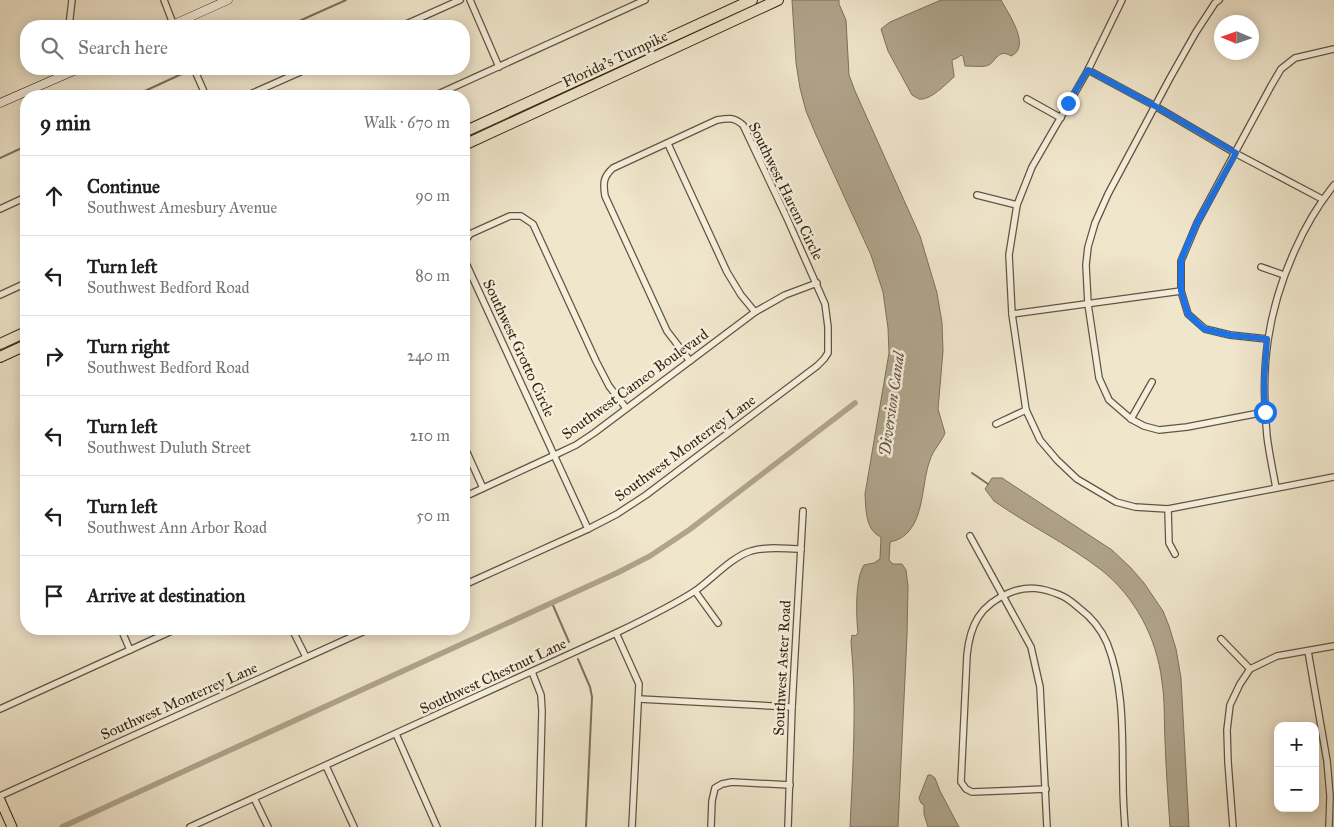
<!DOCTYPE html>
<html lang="en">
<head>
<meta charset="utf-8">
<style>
  :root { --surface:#fff; --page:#f2f2f2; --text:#202124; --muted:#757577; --line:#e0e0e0 }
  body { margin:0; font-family:"IM FELL Great Primer",serif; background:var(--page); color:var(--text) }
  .controls { position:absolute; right:15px; bottom:15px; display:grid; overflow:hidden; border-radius:10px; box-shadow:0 2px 12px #0003 }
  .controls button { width:45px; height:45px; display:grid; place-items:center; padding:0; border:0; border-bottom:1px solid var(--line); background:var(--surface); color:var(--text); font:25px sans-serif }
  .compass { position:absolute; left:1214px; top:15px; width:45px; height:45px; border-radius:50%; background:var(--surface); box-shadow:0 2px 12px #0003; rotate:272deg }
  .stop { position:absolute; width:15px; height:15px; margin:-11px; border:4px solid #1a73e8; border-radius:50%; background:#fff }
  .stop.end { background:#1a73e8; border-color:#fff; box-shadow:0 1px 5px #0008 }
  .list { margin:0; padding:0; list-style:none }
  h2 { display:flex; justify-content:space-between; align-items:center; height:65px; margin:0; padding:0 20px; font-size:21px }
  h2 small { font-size:16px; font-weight:400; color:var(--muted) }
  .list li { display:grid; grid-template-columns:32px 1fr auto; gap:15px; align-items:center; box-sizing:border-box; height:80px; padding:0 20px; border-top:1px solid var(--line) }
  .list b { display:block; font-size:19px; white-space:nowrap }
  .list p { margin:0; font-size:16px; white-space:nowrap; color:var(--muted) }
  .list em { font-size:16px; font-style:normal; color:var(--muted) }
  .icon { flex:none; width:28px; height:28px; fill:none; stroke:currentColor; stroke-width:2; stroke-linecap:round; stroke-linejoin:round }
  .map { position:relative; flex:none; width:1334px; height:827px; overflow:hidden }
  .search { position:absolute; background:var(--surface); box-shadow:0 2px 12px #0003; left:20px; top:20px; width:450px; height:55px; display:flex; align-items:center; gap:12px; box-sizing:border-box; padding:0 18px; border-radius:20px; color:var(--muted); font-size:19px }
  .panel { position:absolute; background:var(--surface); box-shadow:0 2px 12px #0003; left:20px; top:90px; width:450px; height:545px; border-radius:20px }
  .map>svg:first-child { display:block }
</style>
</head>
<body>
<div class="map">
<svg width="1334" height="827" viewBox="0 0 1334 827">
  <rect width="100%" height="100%" fill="#f0e6cc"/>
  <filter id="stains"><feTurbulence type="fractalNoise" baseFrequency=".004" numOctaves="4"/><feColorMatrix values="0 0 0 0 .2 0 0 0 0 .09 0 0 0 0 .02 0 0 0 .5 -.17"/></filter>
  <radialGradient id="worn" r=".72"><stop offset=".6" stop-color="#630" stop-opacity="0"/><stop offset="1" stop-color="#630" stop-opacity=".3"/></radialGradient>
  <!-- water -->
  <g fill="#b0a48c" stroke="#7e715a">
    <path d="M792 0H839V4L846 20 849 75 855 91 920 236 937 293 942 323 943 351 938 409 945 433C941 443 933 450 930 460 920 486 926 535 890 542L889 560 893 564H902L906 570 908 586 907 635 898 827H850C853 765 857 703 851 642L852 635 855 636 858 633C856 616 855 579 864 565L874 563 880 559 881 537C865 530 866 509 865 494L889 353 888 328 883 292 871 255 816 135 806 111 800 88 796 63Z"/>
    <path d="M941 0H1001C1008 13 1032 47 1011 56 997 47 996 64 986 66 980 67 971 66 965 66L963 56 961 55 957 58 952 60C952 66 954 70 954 77 946 84 930 101 919 99 917 98 914 96 912 95L888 51 881 29 890 22Z"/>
    <path d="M992 478H1002L1112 550 1131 568 1144 583 1163 611 1169 626 1176 649 1181 678 1189 827H1170C1168 798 1166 769 1165 740 1164 721 1165 701 1162 682 1157 638 1135 596 1100 569 1066 543 1028 525 994 501L985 489Z"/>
    <polygon points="928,775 931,775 935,778 940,791 959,827 928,827 924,814 924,805 921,803 919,798"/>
  </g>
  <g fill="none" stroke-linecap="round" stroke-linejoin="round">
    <!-- stream -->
    <g stroke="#7e715a" stroke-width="2">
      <polyline points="288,26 346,0"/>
      <polyline points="134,96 186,72"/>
      <polyline points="0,158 26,146"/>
      <polyline points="972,473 988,484"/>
      <polyline points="552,603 569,642"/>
      <polyline points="578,659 590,687 592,697 586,827"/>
    </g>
    <!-- canal -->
    <polyline stroke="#b0a48c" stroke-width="5.5" points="62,827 617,573 650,556 689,530 855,403"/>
    <!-- street casing -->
    <g stroke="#63543e" stroke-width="8">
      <g id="street">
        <polyline points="164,0 174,26"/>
        <polyline points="470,0 499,67"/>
        <polyline points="1122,0 1088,70 1032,167 1017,205 1009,255 1012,314 1026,410 1040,440 1057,460 1077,479 1116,502 1135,507 1168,509 1334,477"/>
        <polyline points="1219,0 1215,3 1196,32 1170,78 1108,194 1095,223 1088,247 1086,265 1088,304 1099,378 1109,400 1131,419 1144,426 1159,430 1187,427 1265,412"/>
        <polyline points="69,26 72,0"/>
        <polyline points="402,26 460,0"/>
        <polyline points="194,69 206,96"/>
        <polyline points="1088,70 1155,106 1235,153 1322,199"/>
        <polyline points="246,96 307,69"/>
        <polyline points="434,96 645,0"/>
        <polyline points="1027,99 1061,118"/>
        <polyline points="668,144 727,272 741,295 755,312"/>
        <polyline points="977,195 1017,205"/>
        <polyline points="0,209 26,197"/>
        <polyline points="464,243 470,234 510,216 521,216 533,224 596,361 609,386 626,408"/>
        <polyline points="464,259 588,529"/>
        <polyline points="1261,267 1284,275"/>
        <polyline points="0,295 26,283"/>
        <polyline points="1012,314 1181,291"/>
        <polyline points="1267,339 1230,335 1205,329 1188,314 1181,291 1181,261 1197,223 1271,86 1281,69 1295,58 1334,49"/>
        <polyline points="1131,419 1152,382"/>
        <polyline points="996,424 1026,410"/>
        <polyline points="464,446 483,488"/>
        <path d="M1276 488C1273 471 1269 453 1267 436 1260 368 1267 312 1295 250 1305 227 1318 205 1334 185"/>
        <polyline points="464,497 555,455 576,445 594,433 755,312 785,295 817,283"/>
        <polyline points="1168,509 1169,543 1175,554"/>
        <polyline points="970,536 1031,647 1040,687 1047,827"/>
        <path d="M464 585 588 529 617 514 646 495 817 366 824 359 828 353V327L825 304 786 216 743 125C734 117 728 118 717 120L613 168C603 177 603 183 605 196L667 331 690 361"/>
        <polyline points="695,591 718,623"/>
        <polyline points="121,629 130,650"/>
        <polyline points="292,629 306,657"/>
        <polyline points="616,633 639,684 632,827"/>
        <polyline points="1221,639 1250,669"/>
        <polyline points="1308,651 1327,761 1330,796 1329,827"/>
        <polyline points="532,672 541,695 542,711 539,827"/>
        <polyline points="639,699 792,707"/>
        <polyline points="0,709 176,629"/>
        <polyline points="396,734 437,827"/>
        <polyline points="326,766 354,827"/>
        <path d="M1046 789 972 792 966 789 961 782 967 655C970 625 980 605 1009 593 1028 585 1043 588 1060 595 1068 598 1073 603 1079 608 1091 617 1101 629 1107 643 1125 688 1122 738 1123 785 1123 799 1124 813 1125 827"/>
        <polyline points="0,796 369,629"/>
        <polyline points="254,798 268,827"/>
        <path d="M190 827 616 633C643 620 670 607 695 591 711 580 733 556 751 551 767 546 785 549 801 549"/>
        <polyline points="711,827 712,801 715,788 722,784 732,782 790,785"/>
        <polyline points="788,827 792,707 803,511"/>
        <polyline points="1233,827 1228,762 1227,730 1230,705 1240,684 1250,669 1277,656 1334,646"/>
      </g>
    </g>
    <!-- secondary casing -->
    <g stroke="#34240f" stroke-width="9">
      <g id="secondary">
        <polyline points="170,26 228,0"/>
        <polyline points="0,103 78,69"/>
      </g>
    </g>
    <!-- primary casing -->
    <g stroke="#34240f" stroke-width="11">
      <polyline id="primary" points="0,800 12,827"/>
    </g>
    <!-- highway casing -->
    <g stroke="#34240f" stroke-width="12">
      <g id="highway">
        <polyline points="464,132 752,0"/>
        <polyline points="464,145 778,0"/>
        <polyline points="0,344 26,332"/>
        <polyline points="0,357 26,345"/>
      </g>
    </g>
    <!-- street -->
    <use href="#street" stroke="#f5efde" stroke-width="5.5"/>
    <!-- secondary -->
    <use href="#secondary" stroke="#f5efde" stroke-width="8"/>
    <!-- primary -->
    <use href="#primary" stroke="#f0e6cc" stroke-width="9"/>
    <!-- highway -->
    <use href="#highway" stroke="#f0e6cc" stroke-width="10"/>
  </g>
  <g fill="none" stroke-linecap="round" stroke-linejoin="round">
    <!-- route -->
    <polyline stroke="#1a73e8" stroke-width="6" points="1068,103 1088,70 1155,106 1236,153 1197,223 1186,248 1181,261 1181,291 1188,314 1204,329 1230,335 1267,339 1264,382 1265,412"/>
  </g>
  <g text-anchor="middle" stroke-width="5" stroke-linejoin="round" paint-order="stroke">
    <!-- street labels -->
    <g font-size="15" fill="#34240f" stroke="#f5efde">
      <text transform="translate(615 59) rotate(-25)" y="5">Florida's Turnpike</text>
      <text transform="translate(786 191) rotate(64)" y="5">Southwest Harem Circle</text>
      <text transform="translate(519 348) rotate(65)" y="5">Southwest Grotto Circle</text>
      <text transform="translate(635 384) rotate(-36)" y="5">Southwest Cameo Boulevard</text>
      <text transform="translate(685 448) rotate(-36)" y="5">Southwest Monterrey Lane</text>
      <text transform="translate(782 668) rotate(-87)" y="5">Southwest Aster Road</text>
      <text transform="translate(493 676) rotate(-25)" y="5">Southwest Chestnut Lane</text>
      <text transform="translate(179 701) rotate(-24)" y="5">Southwest Monterrey Lane</text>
    </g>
    <!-- water labels -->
    <g font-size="16" font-style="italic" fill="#5f513b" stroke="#f5efde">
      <text transform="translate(891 404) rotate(-82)" y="6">Diversion Canal</text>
    </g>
  </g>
  <rect width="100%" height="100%" filter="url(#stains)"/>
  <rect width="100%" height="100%" fill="url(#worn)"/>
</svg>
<div class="controls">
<button>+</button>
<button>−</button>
</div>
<svg class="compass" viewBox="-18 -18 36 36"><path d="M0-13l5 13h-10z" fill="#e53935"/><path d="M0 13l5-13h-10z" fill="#757577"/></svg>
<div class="stop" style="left:1265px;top:412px"></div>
<div class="stop end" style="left:1068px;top:103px"></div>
<div class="search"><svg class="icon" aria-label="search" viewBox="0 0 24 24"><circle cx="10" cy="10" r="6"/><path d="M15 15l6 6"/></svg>Search here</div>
<section class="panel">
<h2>9 min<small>Walk · 670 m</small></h2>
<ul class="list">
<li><svg class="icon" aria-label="ahead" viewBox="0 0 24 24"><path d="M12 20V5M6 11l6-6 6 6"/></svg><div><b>Continue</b><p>Southwest Amesbury Avenue</p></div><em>90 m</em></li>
<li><svg class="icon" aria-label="left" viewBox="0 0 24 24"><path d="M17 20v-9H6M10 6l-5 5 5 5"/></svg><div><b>Turn left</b><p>Southwest Bedford Road</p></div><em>80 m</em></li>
<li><svg class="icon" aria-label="right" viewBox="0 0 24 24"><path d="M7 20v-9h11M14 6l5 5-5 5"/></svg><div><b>Turn right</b><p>Southwest Bedford Road</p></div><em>240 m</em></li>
<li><svg class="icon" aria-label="left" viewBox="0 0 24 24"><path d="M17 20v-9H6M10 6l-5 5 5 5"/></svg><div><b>Turn left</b><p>Southwest Duluth Street</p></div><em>210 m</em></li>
<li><svg class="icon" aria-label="left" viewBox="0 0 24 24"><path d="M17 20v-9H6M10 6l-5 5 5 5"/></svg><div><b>Turn left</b><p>Southwest Ann Arbor Road</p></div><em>50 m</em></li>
<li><svg class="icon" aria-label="arrive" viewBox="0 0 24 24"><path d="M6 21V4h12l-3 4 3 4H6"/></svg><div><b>Arrive at destination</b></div></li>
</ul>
</section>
</div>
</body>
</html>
